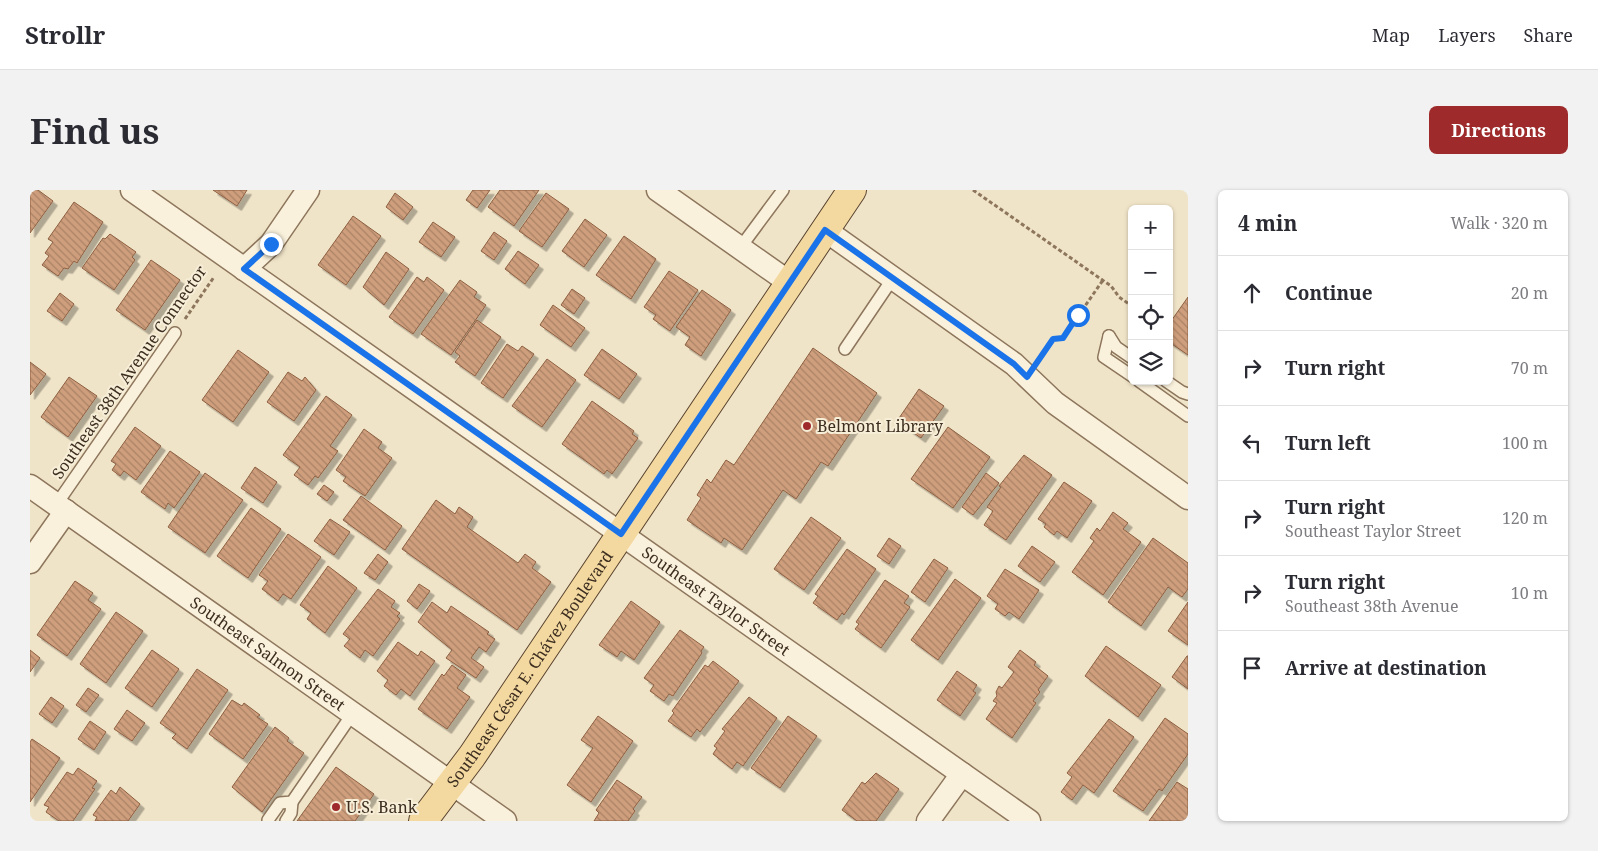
<!DOCTYPE html>
<html lang="en">
<head>
<meta charset="utf-8">
<style>
  :root { --surface:#fff; --page:#f2f2f3; --text:#2b2b33; --muted:#7c7c81; --line:#e1e1e2; --accent:#9e2a2b }
  body { margin:0; font-family:"Noto Serif",serif; background:var(--page); color:var(--text) }
  .controls { position:absolute; right:15px; top:15px; display:grid; overflow:hidden; border-radius:8px; box-shadow:0 1px 4px #0004 }
  .controls button { width:45px; height:45px; display:grid; place-items:center; padding:0; border:0; border-bottom:1px solid var(--line); background:var(--surface); color:var(--text); font:25px sans-serif }
  .stop { position:absolute; width:15px; height:15px; margin:-11px; border:4px solid #1a73e8; border-radius:50%; background:#fff }
  .stop.end { background:#1a73e8; border-color:#fff; box-shadow:0 1px 5px #0008 }
  .list { margin:0; padding:0; list-style:none }
  h2 { display:flex; justify-content:space-between; align-items:center; height:65px; margin:0; padding:0 20px; font-size:21px }
  h2 small { font-size:16px; font-weight:400; color:var(--muted) }
  .list li { display:grid; grid-template-columns:32px 1fr auto; gap:15px; align-items:center; box-sizing:border-box; height:75px; padding:0 20px; border-top:1px solid var(--line) }
  .list b { display:block; font-size:19px; white-space:nowrap }
  .list p { margin:0; font-size:16px; white-space:nowrap; color:var(--muted) }
  .list em { font-size:16px; font-style:normal; color:var(--muted) }
  .icon { flex:none; width:28px; height:28px; fill:none; stroke:currentColor; stroke-width:2; stroke-linecap:round; stroke-linejoin:round }
  .map { position:relative; flex:none; width:1158px; height:631px; overflow:hidden; border-radius:8px }
  header { display:flex; align-items:center; gap:30px; box-sizing:border-box; height:70px; padding:0 25px; background:var(--surface); border-bottom:1px solid var(--line) }
  header strong { font-size:24px }
  nav { display:flex; gap:28px; margin-inline-start:auto; font-size:18px }
  .intro { display:flex; align-items:center; justify-content:space-between; box-sizing:border-box; height:120px; padding:0 30px }
  h1 { margin:0; font-size:35px }
  .button { padding:12px 22px; border-radius:8px; background:var(--accent); color:#fff; font-size:18px; font-weight:700 }
  main { display:flex; gap:30px; padding:0 30px }
  aside { flex:1; background:var(--surface); border-radius:8px; box-shadow:0 1px 4px #0004 }
  .map>svg:first-child { display:block }
</style>
</head>
<body>
<header>
<strong>Strollr</strong>
<nav><a>Map</a><a>Layers</a><a>Share</a></nav>
</header>
<div class="intro"><h1>Find us</h1><a class="button">Directions</a></div>
<main>
<div class="map">
<svg width="1158" height="631" viewBox="0 0 1158 631">
  <defs>
    <pattern id="building-back-hatch" width="6" height="6" patternUnits="userSpaceOnUse" patternTransform="scale(1.25)"><rect width="6" height="6" fill="#cf9f7d"/><path d="M-1 5l2 2M0 0l6 6M5-1l2 2" fill="none" stroke="#a98266"/></pattern>
    <filter id="shadow"><feDropShadow dx="4.5" dy="4.5" stdDeviation="0" flood-color="#0004"/></filter>
  </defs>
  <rect width="100%" height="100%" fill="#f0e4c8"/>
  <!-- building -->
  <g fill="url(#building-back-hatch)" stroke="#8d5f41" filter="url(#shadow)">
    <polygon points="0,0 8,0 23,11 0,43"/>
    <polygon points="183,0 217,0 207,16"/>
    <polygon points="443,0 460,0 447,18 436,10"/>
    <polygon points="470,0 509,0 484,36 458,17"/>
    <polygon points="365,3 383,17 373,30 356,17"/>
    <polygon points="516,3 539,19 512,57 489,41"/>
    <polygon points="44,12 73,32 47,73 44,71 38,79 34,78 28,86 12,75 19,66 15,63 23,52 18,49"/>
    <polygon points="323,26 351,46 316,95 288,75"/>
    <polygon points="555,29 577,45 554,77 532,61"/>
    <polygon points="403,32 425,47 411,67 389,52"/>
    <polygon points="464,42 477,51 464,70 451,61"/>
    <polygon points="80,44 106,62 102,67 105,70 84,100 52,78 73,48 75,49"/>
    <polygon points="594,46 626,69 601,109 566,85"/>
    <polygon points="488,61 509,75 495,94 475,79"/>
    <polygon points="356,62 379,79 354,115 333,97"/>
    <polygon points="121,70 150,90 115,140 86,120"/>
    <polygon points="639,81 668,100 640,141 623,129 626,125 614,117"/>
    <polygon points="387,87 394,92 397,87 414,100 383,144 359,127"/>
    <polygon points="430,90 447,102 444,107 456,115 421,165 391,144"/>
    <polygon points="542,99 555,108 544,124 531,115"/>
    <polygon points="672,100 701,120 671,166 655,155 660,147 646,137"/>
    <polygon points="30,103 44,114 32,131 17,121"/>
    <polygon points="1158,107 1158,165 1139,152 1139,134"/>
    <polygon points="523,115 555,138 541,157 510,135"/>
    <polygon points="447,130 471,147 445,186 425,172 430,166 425,162"/>
    <polygon points="477,154 488,161 492,156 504,164 473,208 451,193"/>
    <polygon points="783,158 847,203 798,276 791,272 766,309 753,300 712,360 694,348 691,353 657,330 671,308 667,305 677,289 681,293 696,270 704,275"/>
    <polygon points="572,159 607,184 589,209 554,185"/>
    <polygon points="208,160 239,182 203,232 172,210"/>
    <polygon points="517,169 546,190 512,237 482,216"/>
    <polygon points="0,172 16,184 0,205"/>
    <polygon points="258,182 272,191 275,187 286,200 264,231 237,212"/>
    <polygon points="39,187 67,206 38,247 11,227"/>
    <polygon points="889,199 914,216 891,248 867,231"/>
    <polygon points="296,206 322,225 300,256 308,261 288,288 285,286 278,295 264,285 270,277 253,265"/>
    <polygon points="562,211 604,241 602,244 608,248 582,284 577,280 574,284 532,254"/>
    <polygon points="105,237 131,256 106,290 94,281 90,286 82,280 86,274 81,271"/>
    <polygon points="918,237 960,267 923,318 881,289"/>
    <polygon points="334,239 352,252 348,258 362,268 335,306 313,291 316,287 306,280"/>
    <polygon points="140,261 170,282 144,318 138,313 135,319 111,302"/>
    <polygon points="994,265 1022,285 976,350 954,335 963,321 957,317 971,297 969,296"/>
    <polygon points="225,277 247,292 233,313 211,298"/>
    <polygon points="175,283 213,310 175,363 138,337"/>
    <polygon points="956,283 969,293 943,325 932,317"/>
    <polygon points="1034,292 1062,311 1037,348 1027,341 1024,345 1014,337 1016,334 1008,329"/>
    <polygon points="294,295 304,302 297,311 287,304"/>
    <polygon points="331,306 372,336 355,360 313,330"/>
    <polygon points="406,310 425,324 429,317 443,327 437,337 488,373 495,364 506,372 502,378 521,392 487,440 372,359"/>
    <polygon points="221,318 251,339 218,388 187,366"/>
    <polygon points="1083,322 1098,333 1093,339 1111,352 1073,405 1042,382 1064,351 1060,348 1067,338 1070,341"/>
    <polygon points="781,327 811,348 774,400 744,379"/>
    <polygon points="300,329 320,342 304,365 284,351"/>
    <polygon points="258,344 291,367 261,409 253,404 248,411 232,399 238,391 229,385"/>
    <polygon points="859,348 871,356 859,374 847,366"/>
    <polygon points="1123,348 1158,373 1158,399 1152,407 1138,397 1111,436 1078,412"/>
    <polygon points="1002,356 1025,372 1010,392 988,376"/>
    <polygon points="817,359 846,379 814,425 812,423 807,430 783,413 788,406 785,404"/>
    <polygon points="348,364 358,372 345,390 334,383"/>
    <polygon points="904,369 918,378 895,412 881,402"/>
    <polygon points="298,376 327,398 295,443 277,429 281,423 270,415"/>
    <polygon points="975,379 1009,400 989,429 979,422 975,426 965,419 968,414 957,406"/>
    <polygon points="925,389 951,408 908,470 881,450"/>
    <polygon points="855,390 879,406 874,413 880,417 851,458 825,439 829,434 826,432"/>
    <polygon points="45,391 63,403 58,410 71,419 37,466 7,445"/>
    <polygon points="389,394 400,401 387,419 377,411"/>
    <polygon points="348,399 365,411 361,417 370,423 367,426 370,429 343,466 335,460 330,468 314,456 320,449 313,444"/>
    <polygon points="601,411 630,432 604,470 591,461 587,467 569,455"/>
    <polygon points="402,412 417,423 421,416 459,442 457,444 465,449 456,462 449,457 441,468 454,477 446,488 416,468 422,460 388,432"/>
    <polygon points="1158,412 1158,455 1138,441"/>
    <polygon points="86,422 113,441 76,493 50,474"/>
    <polygon points="650,440 674,457 671,461 672,463 643,506 639,504 634,511 620,501 624,495 614,488"/>
    <polygon points="368,452 388,466 391,461 405,471 380,506 371,499 366,505 354,496 358,490 347,481"/>
    <polygon points="1076,456 1131,495 1108,527 1055,486"/>
    <polygon points="0,460 10,468 0,482"/>
    <polygon points="122,460 149,479 122,517 95,498"/>
    <polygon points="990,460 1006,472 1004,475 1018,486 1008,500 1010,502 1003,511 1006,513 982,548 956,529 967,513 963,511 967,506 966,502 969,496 972,498 984,482 978,477"/>
    <polygon points="1157,466 1158,466 1158,499 1142,487"/>
    <polygon points="683,471 709,491 670,542 667,539 661,547 638,531 644,523 642,521 675,475 678,477"/>
    <polygon points="422,475 436,485 427,498 440,507 417,539 388,519 412,484 414,486"/>
    <polygon points="167,479 198,500 157,559 142,548 146,544 130,533"/>
    <polygon points="927,481 947,495 943,501 946,503 930,526 907,510"/>
    <polygon points="58,498 69,505 56,522 46,515"/>
    <polygon points="21,507 34,516 22,533 9,524"/>
    <polygon points="719,507 747,528 713,576 707,572 702,579 683,564 687,558 684,556 695,541 692,539"/>
    <polygon points="202,510 212,516 214,513 230,525 227,527 238,534 213,569 179,544"/>
    <polygon points="97,520 115,533 102,551 84,539"/>
    <polygon points="568,526 603,551 561,612 537,595 563,558 551,550"/>
    <polygon points="758,526 787,546 750,598 721,578"/>
    <polygon points="1135,528 1158,544 1158,564 1132,601 1129,599 1113,621 1083,601"/>
    <polygon points="1079,529 1104,547 1064,603 1053,595 1042,610 1031,602 1042,587 1037,583"/>
    <polygon points="60,531 76,542 64,560 48,549"/>
    <polygon points="245,537 259,548 257,551 274,563 232,622 202,597"/>
    <polygon points="2,549 30,568 0,612 0,552"/>
    <polygon points="306,577 344,604 325,631 267,631"/>
    <polygon points="48,578 67,591 62,598 65,599 43,631 29,631 16,622 19,617 14,615 37,582 43,585"/>
    <polygon points="846,583 869,599 846,631 827,631 812,620 832,592 835,594"/>
    <polygon points="587,590 612,607 603,619 605,621 598,631 564,631 569,623 566,620"/>
    <polygon points="1147,592 1158,599 1158,626 1155,630 1158,631 1119,631"/>
    <polygon points="90,597 110,614 98,631 65,631 67,627 63,625 81,600 86,604"/>
  </g>
  <g fill="none" stroke-linecap="round" stroke-linejoin="round">
    <!-- lane casing -->
    <g stroke="#8d765c" stroke-width="14">
      <g id="lane">
        <polyline points="710,58 753,0"/>
        <polyline points="1079,146 1074,167 1102,186"/>
        <polyline points="1079,146 1086,157 1102,168"/>
        <polyline points="815,159 863,88"/>
        <polyline points="1109,191 1158,226"/>
        <polyline points="1136,191 1152,202 1158,204"/>
        <polyline points="26,315 145,143"/>
        <polyline points="238,630 250,613 262,612 323,523"/>
        <polyline points="256,631 261,623 262,612"/>
      </g>
    </g>
    <!-- street casing -->
    <g stroke="#8d765c" stroke-width="25">
      <g id="street">
        <path id="s1" d="M102 0 999 631"/>
        <polyline points="628,0 760,93"/>
        <polyline points="795,40 984,174 1025,213 1158,308"/>
        <polyline points="214,79 241,54 278,0"/>
        <path id="s2" d="M0 296 475 631"/>
        <polyline points="0,372 36,321"/>
        <polyline points="898,631 932,584"/>
      </g>
    </g>
    <!-- primary casing -->
    <g stroke="#5b4430" stroke-width="30">
      <g id="primary">
        <path id="s3" d="M393 631 442 566 822 0"/>
      </g>
    </g>
    <!-- path -->
    <g stroke="#8d765c" stroke-width="3" stroke-dasharray="4 2.5" stroke-linecap="butt">
      <polyline points="943,0 1081,96 1089,107 1102,116"/>
      <polyline points="155,129 184,87"/>
      <polyline points="1011,167 1023,149 1033,148 1073,90"/>
    </g>
    <!-- lane -->
    <use href="#lane" stroke="#faf1dc" stroke-width="11"/>
    <!-- street -->
    <use href="#street" stroke="#faf1dc" stroke-width="22"/>
    <!-- primary -->
    <use href="#primary" stroke="#f3d9a0" stroke-width="28"/>
  </g>
  <g fill="none" stroke-linecap="round" stroke-linejoin="round">
    <!-- route -->
    <polyline stroke="#1a73e8" stroke-width="6" points="241,54 214,79 591,344 795,40 984,174 997,187 1023,149 1033,148 1048,125"/>
  </g>
  <!-- markers -->
  <g fill="#9e2a2b" stroke="#f7eed8" stroke-width="2">
    <circle cx="777" cy="236" r="5"/>
    <circle cx="306" cy="617" r="5"/>
  </g>
  <g text-anchor="middle" stroke-width="4" stroke-linejoin="round" paint-order="stroke">
    <!-- street labels -->
    <g font-size="16" fill="#3d2e20" stroke="#f7eed8">
      <text transform="translate(99 182) rotate(-55)" y="6">Southeast 38th Avenue Connector</text>
      <text dy="6" stroke="none"><textPath href="#s1" startOffset="714">Southeast Taylor Street</textPath></text>
      <text dy="6" stroke="none"><textPath href="#s2" startOffset="291">Southeast Salmon Street</textPath></text>
      <text dy="6" stroke="none"><textPath href="#s3" startOffset="186">Southeast César E. Chávez Boulevard</textPath></text>
    </g>
    <!-- poi labels -->
    <g font-size="16" fill="#3d2e20" stroke="#f7eed8" text-anchor="start">
      <text x="787" y="242">Belmont Library</text>
      <text x="316" y="623">U.S. Bank</text>
    </g>
  </g>
</svg>
<div class="controls">
<button>+</button>
<button>−</button>
<button><svg class="icon" aria-label="locate" viewBox="0 0 24 24"><circle cx="12" cy="12" r="6"/><path d="M12 2v4M12 18v4M2 12h4M18 12h4"/></svg></button>
<button><svg class="icon" aria-label="layers" viewBox="0 0 24 24"><path d="M12 4l9 5-9 5-9-5zM3 14l9 5 9-5"/></svg></button>
</div>
<div class="stop" style="left:1048px;top:125px"></div>
<div class="stop end" style="left:241px;top:54px"></div>
</div>
<aside>
<h2>4 min<small>Walk · 320 m</small></h2>
<ul class="list">
<li><svg class="icon" aria-label="ahead" viewBox="0 0 24 24"><path d="M12 20V5M6 11l6-6 6 6"/></svg><div><b>Continue</b></div><em>20 m</em></li>
<li><svg class="icon" aria-label="right" viewBox="0 0 24 24"><path d="M7 20v-9h11M14 6l5 5-5 5"/></svg><div><b>Turn right</b></div><em>70 m</em></li>
<li><svg class="icon" aria-label="left" viewBox="0 0 24 24"><path d="M17 20v-9H6M10 6l-5 5 5 5"/></svg><div><b>Turn left</b></div><em>100 m</em></li>
<li><svg class="icon" aria-label="right" viewBox="0 0 24 24"><path d="M7 20v-9h11M14 6l5 5-5 5"/></svg><div><b>Turn right</b><p>Southeast Taylor Street</p></div><em>120 m</em></li>
<li><svg class="icon" aria-label="right" viewBox="0 0 24 24"><path d="M7 20v-9h11M14 6l5 5-5 5"/></svg><div><b>Turn right</b><p>Southeast 38th Avenue</p></div><em>10 m</em></li>
<li><svg class="icon" aria-label="arrive" viewBox="0 0 24 24"><path d="M6 21V4h12l-3 4 3 4H6"/></svg><div><b>Arrive at destination</b></div></li>
</ul>
</aside>
</main>
</body>
</html>
